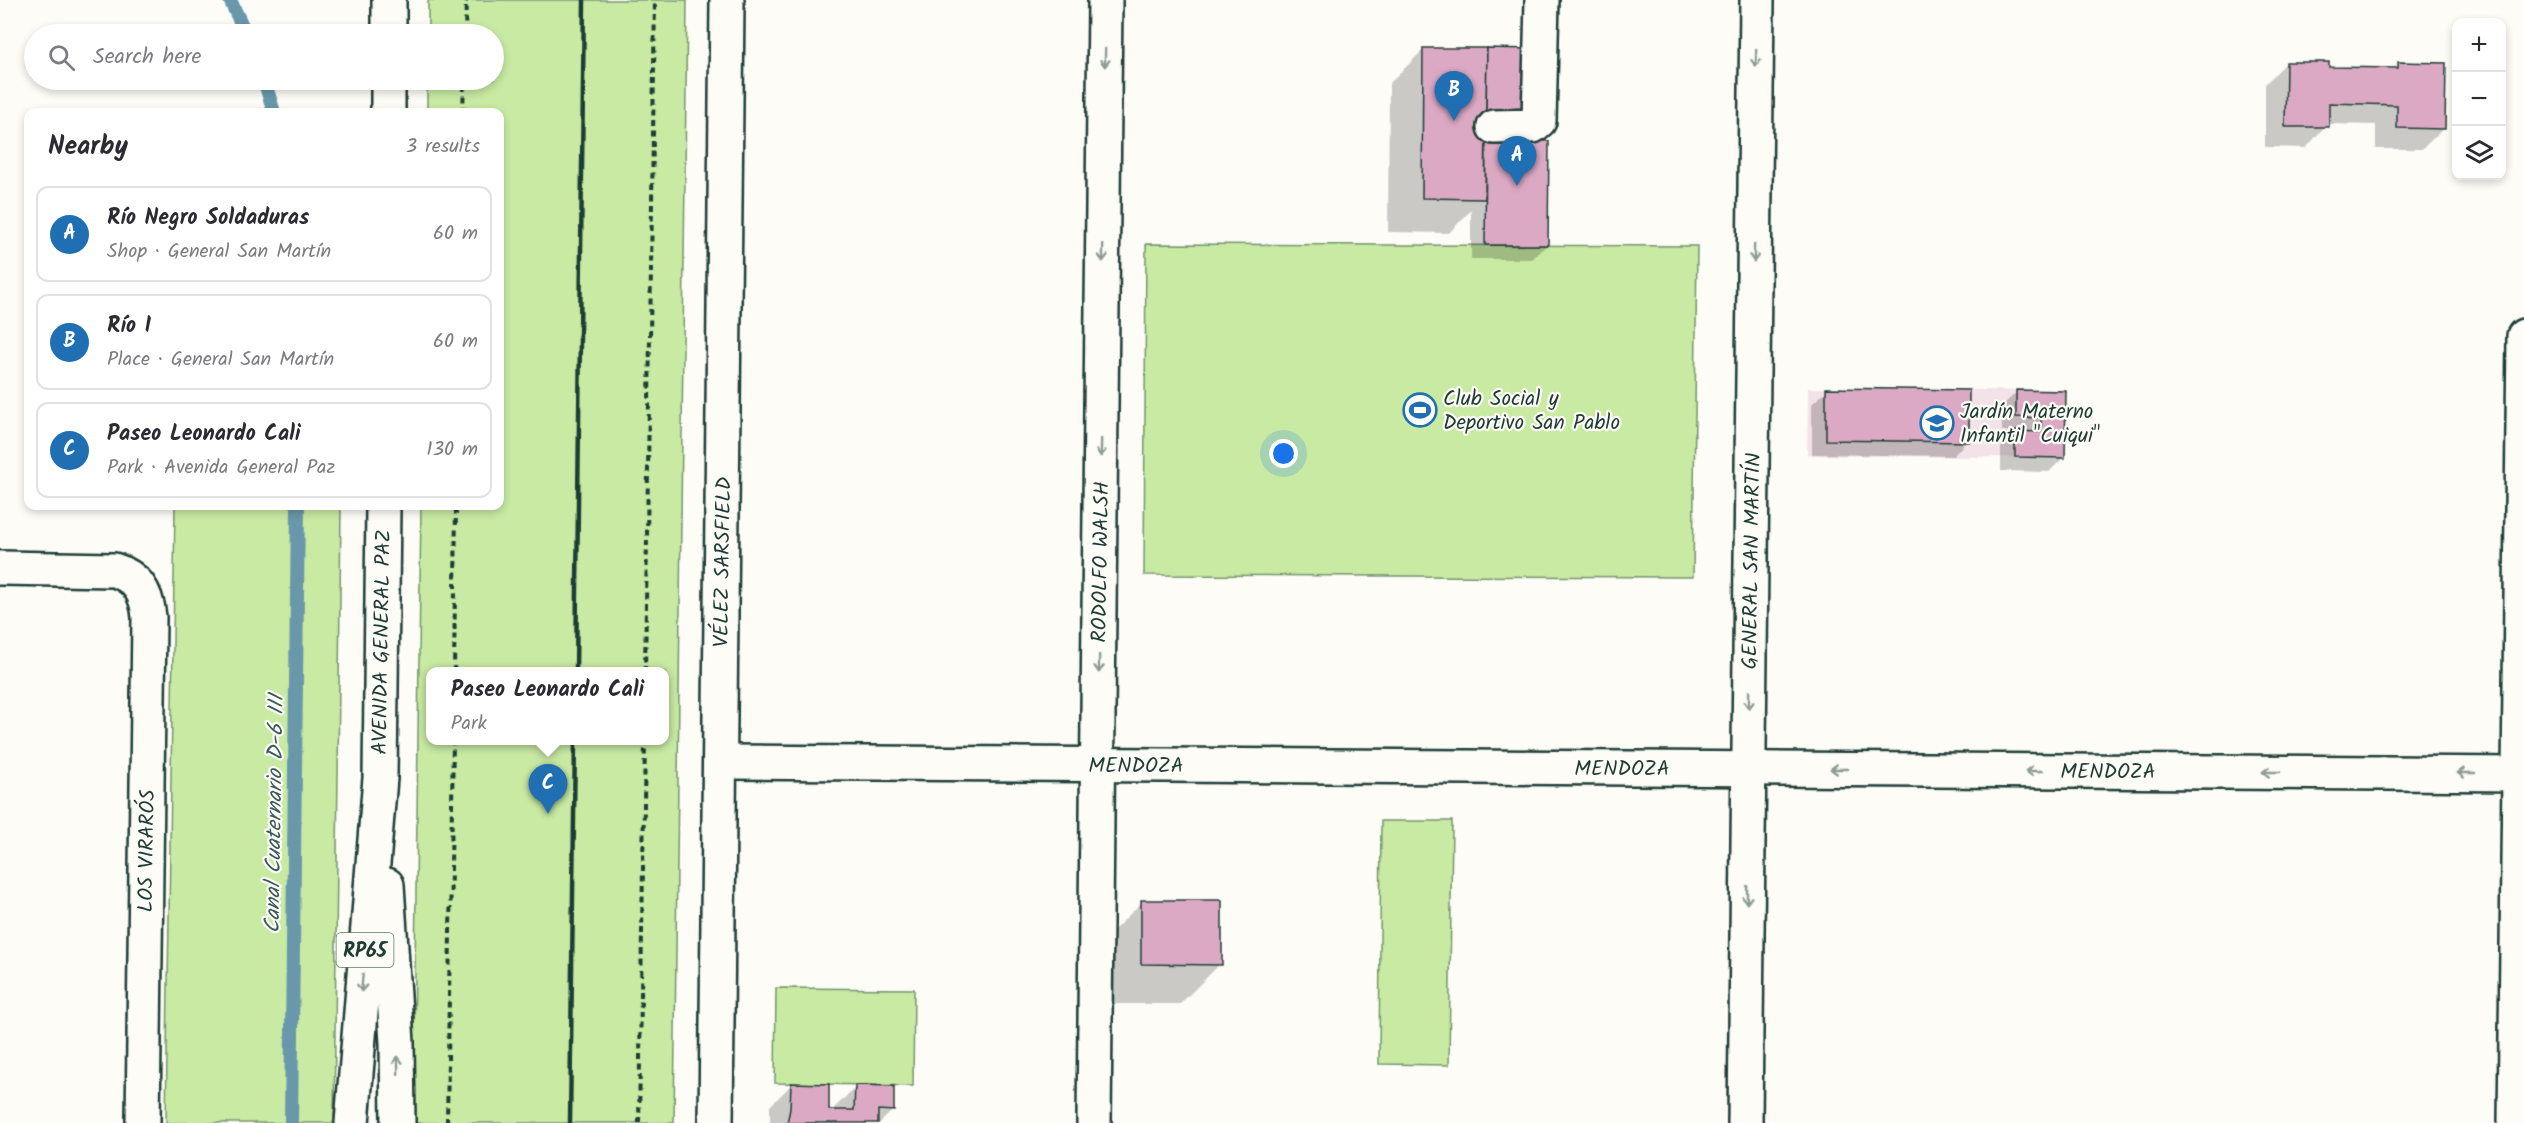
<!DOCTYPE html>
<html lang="en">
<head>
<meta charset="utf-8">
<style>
  :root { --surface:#fff; --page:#f7f7f7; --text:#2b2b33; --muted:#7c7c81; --line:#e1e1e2; --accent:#1f6fb2 }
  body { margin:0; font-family:Kalam,sans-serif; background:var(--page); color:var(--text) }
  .controls { position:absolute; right:18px; top:18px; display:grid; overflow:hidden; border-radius:12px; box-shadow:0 3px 9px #0003 }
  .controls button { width:54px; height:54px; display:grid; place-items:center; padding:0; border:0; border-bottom:2px solid var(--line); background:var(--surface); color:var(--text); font:30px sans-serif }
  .you { position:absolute; left:1284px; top:454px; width:21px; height:21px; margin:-15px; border:4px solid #fff; border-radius:50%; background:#1a73e8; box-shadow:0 0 0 9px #1a73e833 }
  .badge { display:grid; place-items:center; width:39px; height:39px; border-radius:50%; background:var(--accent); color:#fff; font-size:20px; font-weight:700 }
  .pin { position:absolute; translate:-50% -50px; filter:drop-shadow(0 2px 3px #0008) }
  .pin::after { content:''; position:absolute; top:32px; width:21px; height:18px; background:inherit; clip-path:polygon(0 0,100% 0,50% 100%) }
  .popup { position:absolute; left:426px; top:667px; width:243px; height:78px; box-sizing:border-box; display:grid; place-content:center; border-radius:12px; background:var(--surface); filter:drop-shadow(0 2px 4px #0005); font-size:20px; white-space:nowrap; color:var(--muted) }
  .popup b { font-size:22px; color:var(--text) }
  .popup::after { content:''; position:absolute; left:50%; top:100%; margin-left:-12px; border:12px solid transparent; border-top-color:var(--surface) }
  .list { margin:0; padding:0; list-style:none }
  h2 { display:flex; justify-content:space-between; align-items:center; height:78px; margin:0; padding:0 24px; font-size:26px }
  h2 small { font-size:20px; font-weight:400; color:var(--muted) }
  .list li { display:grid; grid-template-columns:39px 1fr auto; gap:18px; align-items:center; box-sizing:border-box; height:96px; margin:0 12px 12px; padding:0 12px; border:2px solid var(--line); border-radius:12px }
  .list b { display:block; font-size:22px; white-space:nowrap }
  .list p { margin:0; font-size:20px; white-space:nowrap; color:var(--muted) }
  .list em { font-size:20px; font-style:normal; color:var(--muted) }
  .icon { flex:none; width:33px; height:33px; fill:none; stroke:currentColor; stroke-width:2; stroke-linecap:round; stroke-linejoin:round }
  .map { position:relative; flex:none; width:2524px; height:1123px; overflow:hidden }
  .search { position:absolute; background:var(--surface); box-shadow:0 3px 9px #0003; left:24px; top:24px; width:480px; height:66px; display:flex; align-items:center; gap:15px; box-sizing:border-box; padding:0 21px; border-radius:33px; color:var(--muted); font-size:22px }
  .panel { position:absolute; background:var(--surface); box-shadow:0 3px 9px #0003; left:24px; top:108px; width:480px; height:402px; border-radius:12px }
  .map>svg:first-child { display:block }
</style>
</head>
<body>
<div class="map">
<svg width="2524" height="1123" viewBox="0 0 2524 1123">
  <rect width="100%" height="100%" fill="#fdfcf7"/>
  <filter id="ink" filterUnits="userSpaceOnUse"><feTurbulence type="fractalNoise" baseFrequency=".0167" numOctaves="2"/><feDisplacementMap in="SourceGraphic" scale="12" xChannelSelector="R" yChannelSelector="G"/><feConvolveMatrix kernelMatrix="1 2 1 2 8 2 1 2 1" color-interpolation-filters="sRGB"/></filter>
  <g filter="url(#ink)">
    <!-- built -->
    <polygon fill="#f3e3e8" points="1808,388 2066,391 2065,458 1807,455"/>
    <!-- green -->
    <g fill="#c8eaa3" stroke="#74946c" stroke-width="1.5" fill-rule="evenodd">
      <path d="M428 0H687L674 1123H413L421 506H500V112H427V80H494V34H428ZM431 672H665V740H431Z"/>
      <polygon points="1146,244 1697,246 1693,577 1144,575"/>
      <polygon points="175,506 341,506 334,1123 166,1123"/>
      <polygon points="1381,821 1452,821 1449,1065 1379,1064"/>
      <polygon points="776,988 914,989 913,1086 775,1083"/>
    </g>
    <!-- shadow -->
    <g fill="#0003">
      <polygon points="1424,49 1484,129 1484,144 1487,141 1547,245 1532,259 1471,259 1471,210 1449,233 1388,232 1389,84"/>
      <polygon points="2286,63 2328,68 2393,69 2398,64 2444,128 2422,149 2376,149 2376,125 2327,124 2306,148 2265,147 2265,84"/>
      <polygon points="1827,390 1967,441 1953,456 1812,454 1812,404"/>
      <polygon points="2017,392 2065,392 2064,457 2049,472 2001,471 2001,447 2017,432 2002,431 2002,406"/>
      <polygon points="1142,902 1220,964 1180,1004 1101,1004 1102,942"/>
      <polygon points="791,1085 827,1111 834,1111 834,1108 856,1087 892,1111 880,1123 770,1123 770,1106"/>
    </g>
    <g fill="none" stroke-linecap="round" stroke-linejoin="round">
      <!-- stream -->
      <g stroke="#6998ab" stroke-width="14">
        <polyline points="230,0 246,34"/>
        <polyline points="264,80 274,112"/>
        <polyline points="291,1123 298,506"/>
      </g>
    </g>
    <!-- building -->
    <g fill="#dca9c4" stroke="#1f3d34" stroke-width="1.5">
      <polygon points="1423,48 1487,48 1485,199 1422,198"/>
      <polygon points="1487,48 1532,49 1532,115 1486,115"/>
      <polygon points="2286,62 2329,62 2329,67 2398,68 2398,62 2446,63 2445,129 2397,128 2397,105 2329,103 2329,127 2285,127"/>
      <polygon points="1486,140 1549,141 1548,245 1485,245"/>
      <polygon points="1826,388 1969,390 1969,442 1826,440"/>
      <polygon points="2016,390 2066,391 2065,458 2015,457 2015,431 2041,432 2041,418 2016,417"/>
      <polygon points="1141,900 1222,900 1222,965 1141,964"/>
      <polygon points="791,1083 829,1084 829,1110 854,1110 855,1085 894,1086 894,1111 878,1110 878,1123 787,1123 790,1109"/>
    </g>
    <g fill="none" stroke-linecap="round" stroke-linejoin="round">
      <!-- minor casing -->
      <g stroke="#1f3d34" stroke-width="38">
        <g id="minor">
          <polyline points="1494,127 1533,126 1539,121 1542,0"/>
          <path d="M0 568 114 570C138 577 147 594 149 617L143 1123"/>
          <polyline points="720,762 2524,774"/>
          <polyline points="716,1123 727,0"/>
          <polyline points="1094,1123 1105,0"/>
          <polyline points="1745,1123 1757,0"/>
          <polyline points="2515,1123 2524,336"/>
        </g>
      </g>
      <!-- major casing -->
      <g stroke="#1f3d34" stroke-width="38">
        <g id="major">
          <polyline points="389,34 389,0"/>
          <polyline points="388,112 388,80"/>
          <polyline points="387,885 397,1043 398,1123"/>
          <polyline points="352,1123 380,778 383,506"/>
        </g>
      </g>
      <!-- path -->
      <g stroke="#1f3d34" stroke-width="4" stroke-dasharray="6 4.5" stroke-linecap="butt">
        <polyline points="465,34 466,0"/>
        <polyline points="463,112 464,80"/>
        <polyline points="454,672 456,506"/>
        <polyline points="645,672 655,0"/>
        <polyline points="447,1123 453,740"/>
        <polyline points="639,1123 645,740"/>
      </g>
      <!-- minor -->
      <use href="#minor" stroke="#fdfcf7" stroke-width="33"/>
      <!-- major -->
      <use href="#major" stroke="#fdfcf7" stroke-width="33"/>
      <!-- rail -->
      <g stroke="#1f3d34" stroke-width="4.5">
        <polyline points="576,672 584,0"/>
        <polyline points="570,1123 575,740"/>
      </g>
    </g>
    <!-- one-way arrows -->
    <defs><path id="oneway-shaft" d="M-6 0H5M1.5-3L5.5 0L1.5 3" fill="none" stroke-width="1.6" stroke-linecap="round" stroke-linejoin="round" transform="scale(1.5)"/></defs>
    <g stroke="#8e9c96">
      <use href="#oneway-shaft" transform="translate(1105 58) rotate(91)"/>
      <use href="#oneway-shaft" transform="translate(1756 58) rotate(91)"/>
      <use href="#oneway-shaft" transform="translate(1103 253) rotate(91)"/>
      <use href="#oneway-shaft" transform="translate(1754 253) rotate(91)"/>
      <use href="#oneway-shaft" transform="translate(1101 448) rotate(91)"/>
      <use href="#oneway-shaft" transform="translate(1099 664) rotate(91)"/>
      <use href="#oneway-shaft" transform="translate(1749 700) rotate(91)"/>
      <use href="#oneway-shaft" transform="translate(1839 769) rotate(-180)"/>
      <use href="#oneway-shaft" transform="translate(2034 771) rotate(-180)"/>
      <use href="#oneway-shaft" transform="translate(2271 772) rotate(-180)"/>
      <use href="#oneway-shaft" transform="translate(2466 773) rotate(-180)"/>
      <use href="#oneway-shaft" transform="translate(1747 895) rotate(91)"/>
      <use href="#oneway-shaft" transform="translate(362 983) rotate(95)"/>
      <use href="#oneway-shaft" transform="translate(398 1065) rotate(-91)"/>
    </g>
  </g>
  <!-- icons -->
  <defs>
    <g id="stadium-ring" transform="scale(1.725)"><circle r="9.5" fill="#fdfcf7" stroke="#1f6fb2" stroke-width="1.5"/><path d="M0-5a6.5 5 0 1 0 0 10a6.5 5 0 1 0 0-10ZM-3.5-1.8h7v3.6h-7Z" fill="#1f6fb2"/></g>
    <g id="school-ring" transform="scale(1.725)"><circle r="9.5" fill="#fdfcf7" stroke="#1f6fb2" stroke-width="1.5"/><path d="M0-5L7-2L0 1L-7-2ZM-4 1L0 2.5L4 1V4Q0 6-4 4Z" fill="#1f6fb2"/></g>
  </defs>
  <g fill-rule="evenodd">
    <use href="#stadium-ring" x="1420" y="410"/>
    <use href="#school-ring" x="1937" y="423"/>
  </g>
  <g text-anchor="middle" stroke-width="4.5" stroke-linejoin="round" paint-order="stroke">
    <!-- shield labels -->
    <rect fill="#fdfcf7" stroke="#62766e" stroke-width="1.5" x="336.5" y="933" width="57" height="34" rx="4.5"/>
    <g font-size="20" font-weight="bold" fill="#1f3d34">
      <text x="365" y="957">RP65</text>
    </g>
    <!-- poi labels -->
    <g font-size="21" fill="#1f3d34" stroke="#fdfcf7" text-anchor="start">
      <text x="1443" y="405">Club Social y<tspan x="1443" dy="24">Deportivo San Pablo</tspan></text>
      <text x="1960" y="418">Jardín Materno<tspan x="1960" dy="24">Infantil "Cuiqui"</tspan></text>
    </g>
    <!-- street labels -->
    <g font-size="21" fill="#1f3d34" stroke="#fdfcf7">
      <text transform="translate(1751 561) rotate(-89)" y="7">GENERAL SAN MARTÍN</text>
      <text transform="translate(722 562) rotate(-89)" y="7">VÉLEZ SARSFIELD</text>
      <text transform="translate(1100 562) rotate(-89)" y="7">RODOLFO WALSH</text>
      <text transform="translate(381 642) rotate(-89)" y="7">AVENIDA GENERAL PAZ</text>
      <text x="1136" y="772">MENDOZA</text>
      <text x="1622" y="775">MENDOZA</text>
      <text x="2108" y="778">MENDOZA</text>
      <text transform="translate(146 851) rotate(-89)" y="7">LOS VIRARÓS</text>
    </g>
    <!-- water labels -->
    <g font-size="22" font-style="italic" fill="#385b5c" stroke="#fdfcf7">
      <text transform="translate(273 814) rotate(-89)" y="8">Canal Cuaternario D-6 III</text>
    </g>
  </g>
</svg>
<div class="controls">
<button>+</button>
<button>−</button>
<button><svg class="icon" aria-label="layers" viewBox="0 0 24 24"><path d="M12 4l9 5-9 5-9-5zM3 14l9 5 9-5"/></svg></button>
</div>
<div class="you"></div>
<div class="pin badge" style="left:1517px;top:186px">A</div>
<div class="pin badge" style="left:1454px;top:121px">B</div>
<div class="pin badge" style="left:548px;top:814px">C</div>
<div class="popup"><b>Paseo Leonardo Cali</b>Park</div>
<div class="search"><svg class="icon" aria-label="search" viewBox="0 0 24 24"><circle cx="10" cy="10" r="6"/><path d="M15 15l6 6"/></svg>Search here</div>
<section class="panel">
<h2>Nearby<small>3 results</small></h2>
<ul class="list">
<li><span class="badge">A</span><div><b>Río Negro Soldaduras</b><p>Shop · General San Martín</p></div><em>60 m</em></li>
<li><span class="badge">B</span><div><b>Río I</b><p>Place · General San Martín</p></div><em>60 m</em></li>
<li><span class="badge">C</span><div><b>Paseo Leonardo Cali</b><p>Park · Avenida General Paz</p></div><em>130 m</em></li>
</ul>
</section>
</div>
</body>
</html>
